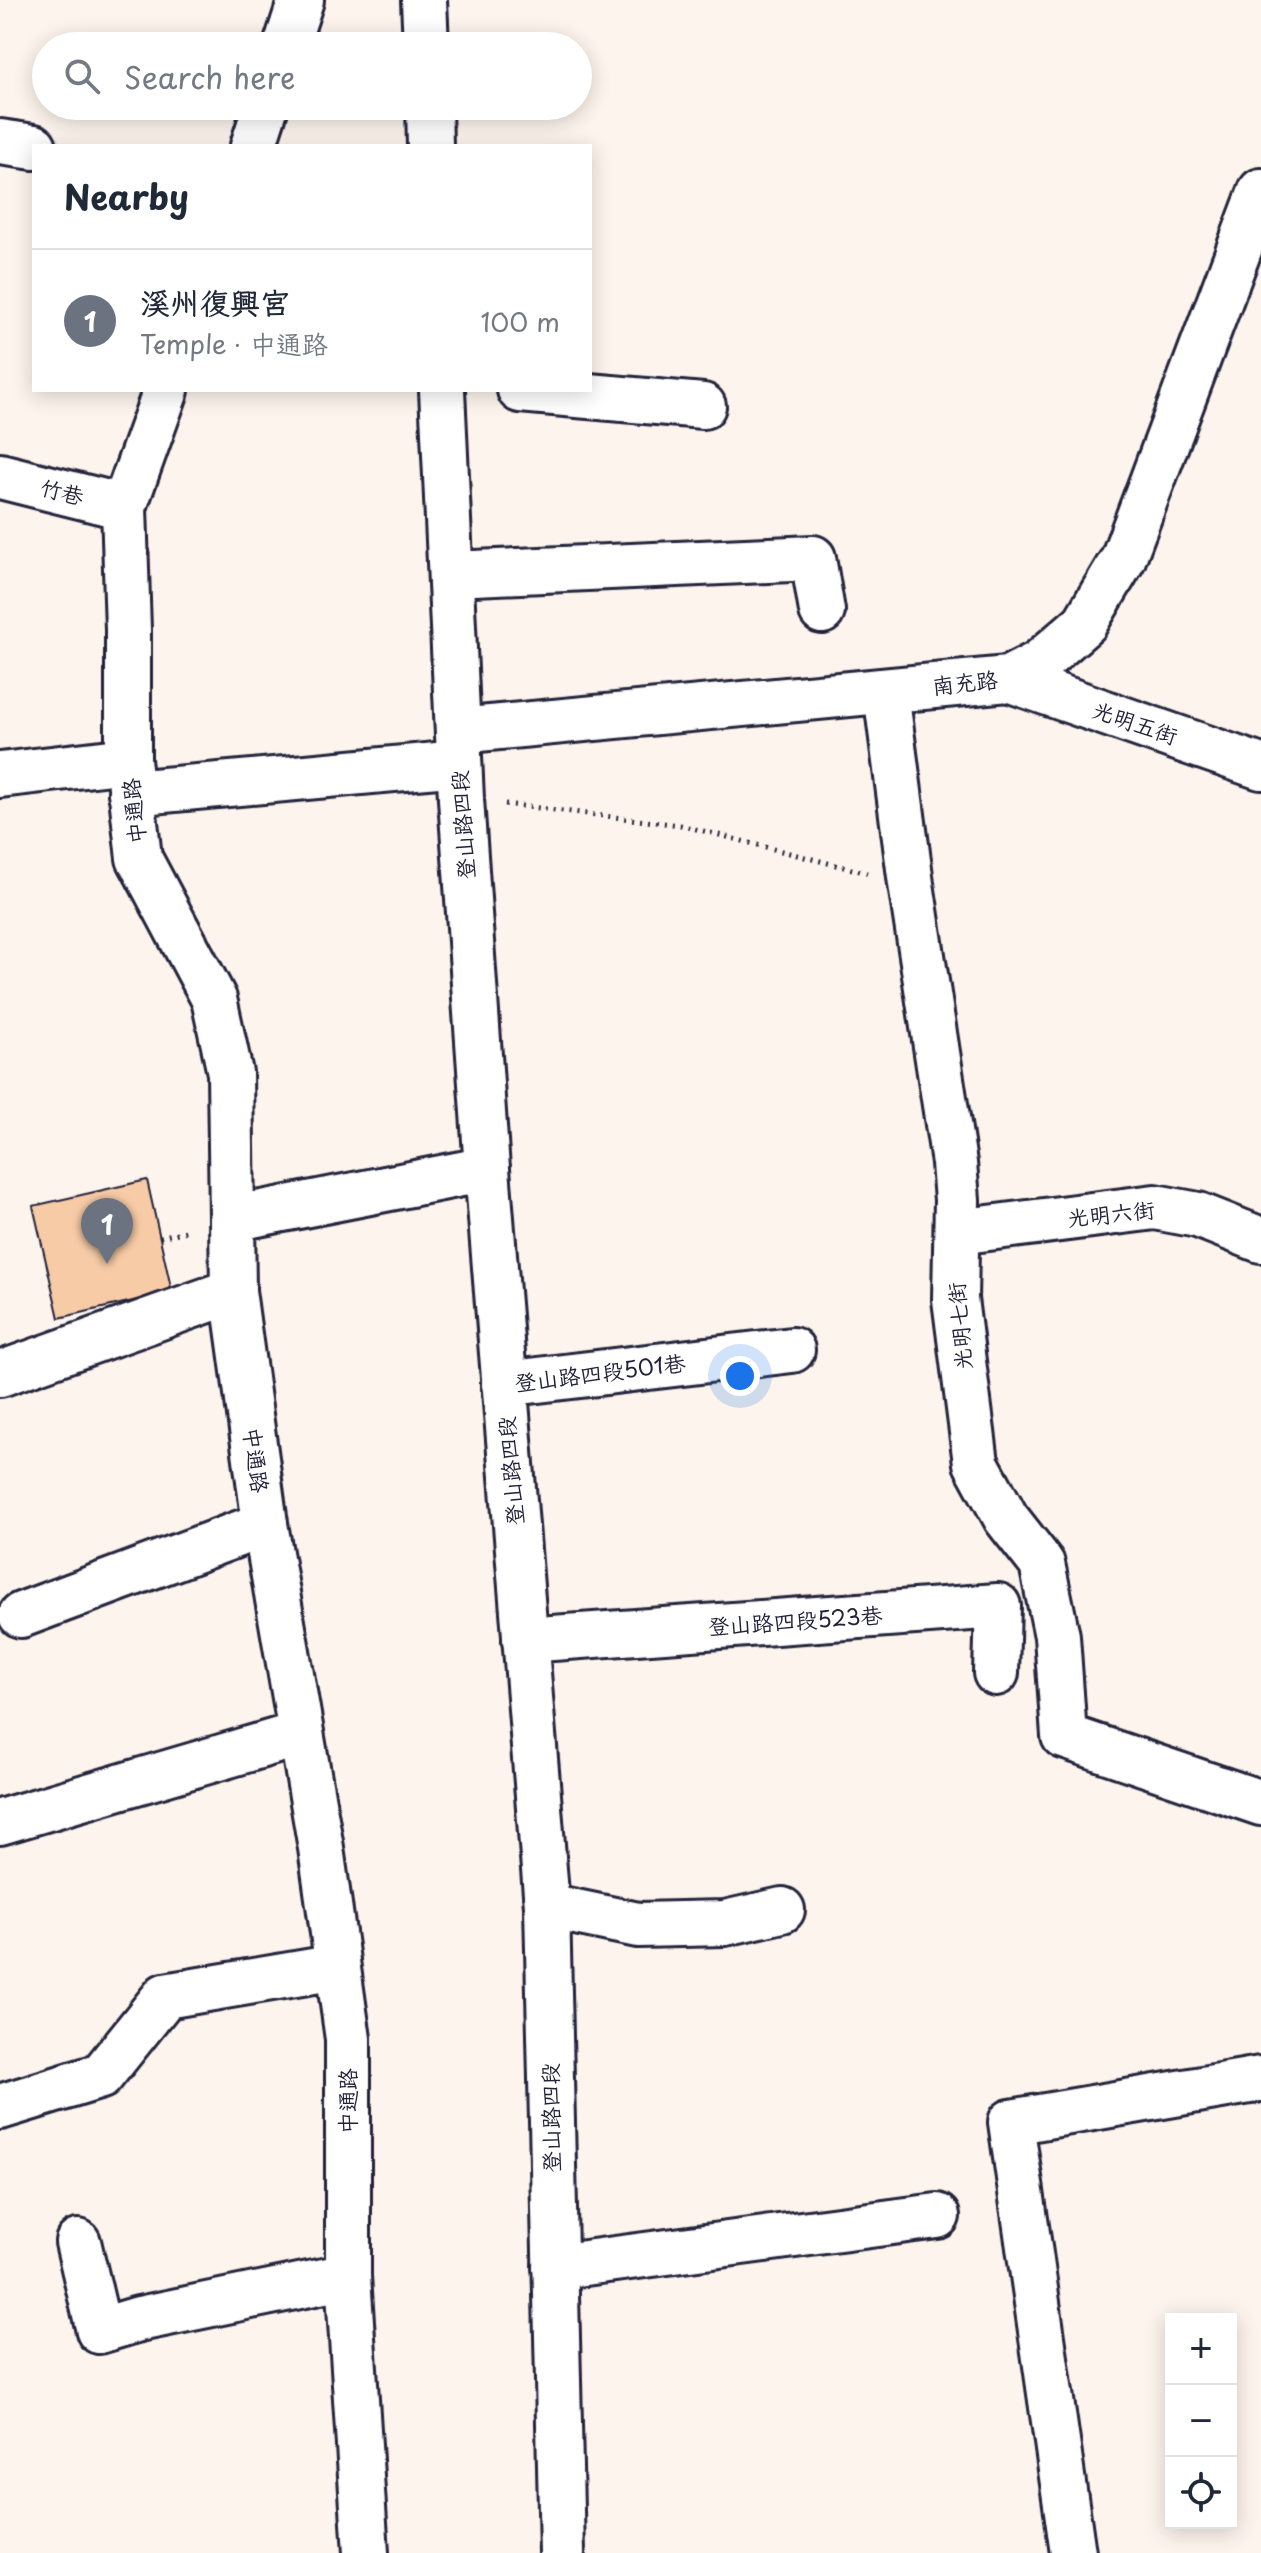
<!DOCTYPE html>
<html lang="en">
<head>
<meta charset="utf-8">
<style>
  :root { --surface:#fff; --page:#f2f2f3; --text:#1f2937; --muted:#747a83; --line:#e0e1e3; --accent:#7c3aed }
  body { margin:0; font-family:"Playpen Sans","LXGW WenKai TC",sans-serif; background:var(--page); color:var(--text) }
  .controls { position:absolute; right:24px; bottom:24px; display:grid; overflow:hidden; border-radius:0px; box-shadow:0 4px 20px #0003 }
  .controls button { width:72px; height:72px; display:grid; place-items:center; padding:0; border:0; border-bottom:2px solid var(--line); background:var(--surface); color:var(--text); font:40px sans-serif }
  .you { position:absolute; left:740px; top:1376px; width:28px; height:28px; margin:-20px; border:6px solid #fff; border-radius:50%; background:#1a73e8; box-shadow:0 0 0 12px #1a73e833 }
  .badge { display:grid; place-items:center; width:52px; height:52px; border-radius:50%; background:var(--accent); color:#fff; font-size:26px; font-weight:700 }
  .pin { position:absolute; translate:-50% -66px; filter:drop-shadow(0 2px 4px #0008) }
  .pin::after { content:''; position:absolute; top:42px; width:28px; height:24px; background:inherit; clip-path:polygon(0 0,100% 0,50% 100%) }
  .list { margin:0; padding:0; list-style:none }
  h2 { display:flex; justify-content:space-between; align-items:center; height:104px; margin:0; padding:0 32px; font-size:34px }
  h2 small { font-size:26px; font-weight:400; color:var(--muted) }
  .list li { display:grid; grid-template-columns:52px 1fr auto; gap:24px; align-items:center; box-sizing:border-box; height:144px; padding:0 32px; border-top:2px solid var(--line) }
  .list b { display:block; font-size:30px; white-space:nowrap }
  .list p { margin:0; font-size:26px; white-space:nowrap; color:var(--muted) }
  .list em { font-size:26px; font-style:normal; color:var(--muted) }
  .icon { flex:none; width:44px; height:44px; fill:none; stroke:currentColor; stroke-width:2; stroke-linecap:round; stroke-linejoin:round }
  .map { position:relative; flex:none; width:1261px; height:2553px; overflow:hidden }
  .search { position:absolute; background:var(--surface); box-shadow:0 4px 20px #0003; left:32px; top:32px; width:560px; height:88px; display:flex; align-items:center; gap:20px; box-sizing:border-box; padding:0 28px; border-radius:44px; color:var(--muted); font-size:30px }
  .panel { position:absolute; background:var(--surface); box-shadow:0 4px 20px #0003; left:32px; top:144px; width:560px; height:248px; border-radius:0px }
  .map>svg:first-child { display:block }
</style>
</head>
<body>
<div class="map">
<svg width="1261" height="2553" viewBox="0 0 1261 2553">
  <rect width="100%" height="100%" fill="#fdf5ed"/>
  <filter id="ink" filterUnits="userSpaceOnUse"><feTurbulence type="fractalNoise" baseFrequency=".0125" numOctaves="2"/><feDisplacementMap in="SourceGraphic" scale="16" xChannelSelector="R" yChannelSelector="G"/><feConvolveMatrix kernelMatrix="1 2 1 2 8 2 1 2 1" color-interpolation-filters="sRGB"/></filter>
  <g filter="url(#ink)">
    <!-- building -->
    <polygon fill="#f7cba6" stroke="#22223b" stroke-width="2" points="147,1180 172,1292 59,1318 33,1206"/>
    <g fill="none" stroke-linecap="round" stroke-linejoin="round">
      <!-- minor casing -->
      <g stroke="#22223b" stroke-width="50">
        <g id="minor">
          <polyline points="424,0 426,46"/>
          <polyline points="286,46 301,0"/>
          <polyline points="429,106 430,146"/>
          <polyline points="0,142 34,147"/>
          <polyline points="253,146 266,106"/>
          <polyline points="166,390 124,507 128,630 128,760 139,858 214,999 230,1073 233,1291 265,1524 321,1848 348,2039 348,2276 366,2553"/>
          <polyline points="442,390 461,799 487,1169 547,1906 562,2553"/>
          <polyline points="520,390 703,406"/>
          <polyline points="0,476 124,507"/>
          <polyline points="451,574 813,558 822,611"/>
          <polyline points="1008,679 1261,767"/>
          <polyline points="886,692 911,884 954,1163 957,1200 955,1299 976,1463 1006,1518 1042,1564 1057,1636 1064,1736 1261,1803"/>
          <polyline points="458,731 1008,679 1039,663 1085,623 1123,559 1261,191"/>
          <polyline points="0,775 128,760"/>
          <polyline points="131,793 459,763"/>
          <polyline points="232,1219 487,1169"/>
          <polyline points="957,1232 1155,1207 1198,1215 1261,1240"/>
          <polyline points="0,1374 233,1291"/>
          <polyline points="504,1384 792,1350"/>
          <polyline points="21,1615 265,1524"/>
          <polyline points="525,1640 998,1606 996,1673"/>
          <polyline points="0,1822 300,1734"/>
          <polyline points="547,1906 638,1925 725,1923 782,1910"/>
          <polyline points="0,2107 101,2076 165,1996 337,1967"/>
          <polyline points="78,2242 99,2331 139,2319 348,2276"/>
          <polyline points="555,2267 937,2216"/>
          <polyline points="1073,2553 1011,2122 1261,2079"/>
        </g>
      </g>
      <!-- path -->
      <g stroke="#22223b" stroke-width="5" stroke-dasharray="2 6" stroke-linecap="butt">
        <polyline points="505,804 680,825 867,873"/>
        <polyline points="160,1237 191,1230"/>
      </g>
      <!-- minor -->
      <use href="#minor" stroke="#fff" stroke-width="44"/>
    </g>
  </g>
  <g text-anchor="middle" stroke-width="6" stroke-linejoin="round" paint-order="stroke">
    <!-- street labels -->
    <g font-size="22" fill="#22223b" stroke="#fff">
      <text transform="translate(62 492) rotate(14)" y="8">竹巷</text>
      <text transform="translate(965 683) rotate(-6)" y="8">南充路</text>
      <text transform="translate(1135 723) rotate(19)" y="8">光明五街</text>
      <text transform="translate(134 811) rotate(-96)" y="8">中通路</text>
      <text transform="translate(463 825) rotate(-94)" y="8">登山路四段</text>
      <text transform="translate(1111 1214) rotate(-6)" y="8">光明六街</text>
      <text transform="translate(960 1326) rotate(-95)" y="8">光明七街</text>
      <text transform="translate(600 1373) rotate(-7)" y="8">登山路四段501巷</text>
      <text transform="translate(256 1460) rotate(82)" y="8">中通路</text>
      <text transform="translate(511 1471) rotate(-95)" y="8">登山路四段</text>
      <text transform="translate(795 1621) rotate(-4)" y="8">登山路四段523巷</text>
      <text transform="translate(348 2101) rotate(-90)" y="8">中通路</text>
      <text transform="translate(551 2118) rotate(-91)" y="8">登山路四段</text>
    </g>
  </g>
</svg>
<div class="controls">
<button>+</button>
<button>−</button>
<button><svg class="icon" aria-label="locate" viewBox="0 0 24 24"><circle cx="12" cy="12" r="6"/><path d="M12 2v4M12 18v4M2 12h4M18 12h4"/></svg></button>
</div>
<div class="you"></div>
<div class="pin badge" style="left:107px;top:1264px;background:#6b7280">1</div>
<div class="search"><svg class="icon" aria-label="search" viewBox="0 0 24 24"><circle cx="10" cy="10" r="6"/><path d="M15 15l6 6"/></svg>Search here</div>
<section class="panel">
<h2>Nearby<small></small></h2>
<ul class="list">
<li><span class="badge" style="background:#6b7280">1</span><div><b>溪州復興宮</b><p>Temple · 中通路</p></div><em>100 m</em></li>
</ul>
</section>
</div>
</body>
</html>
